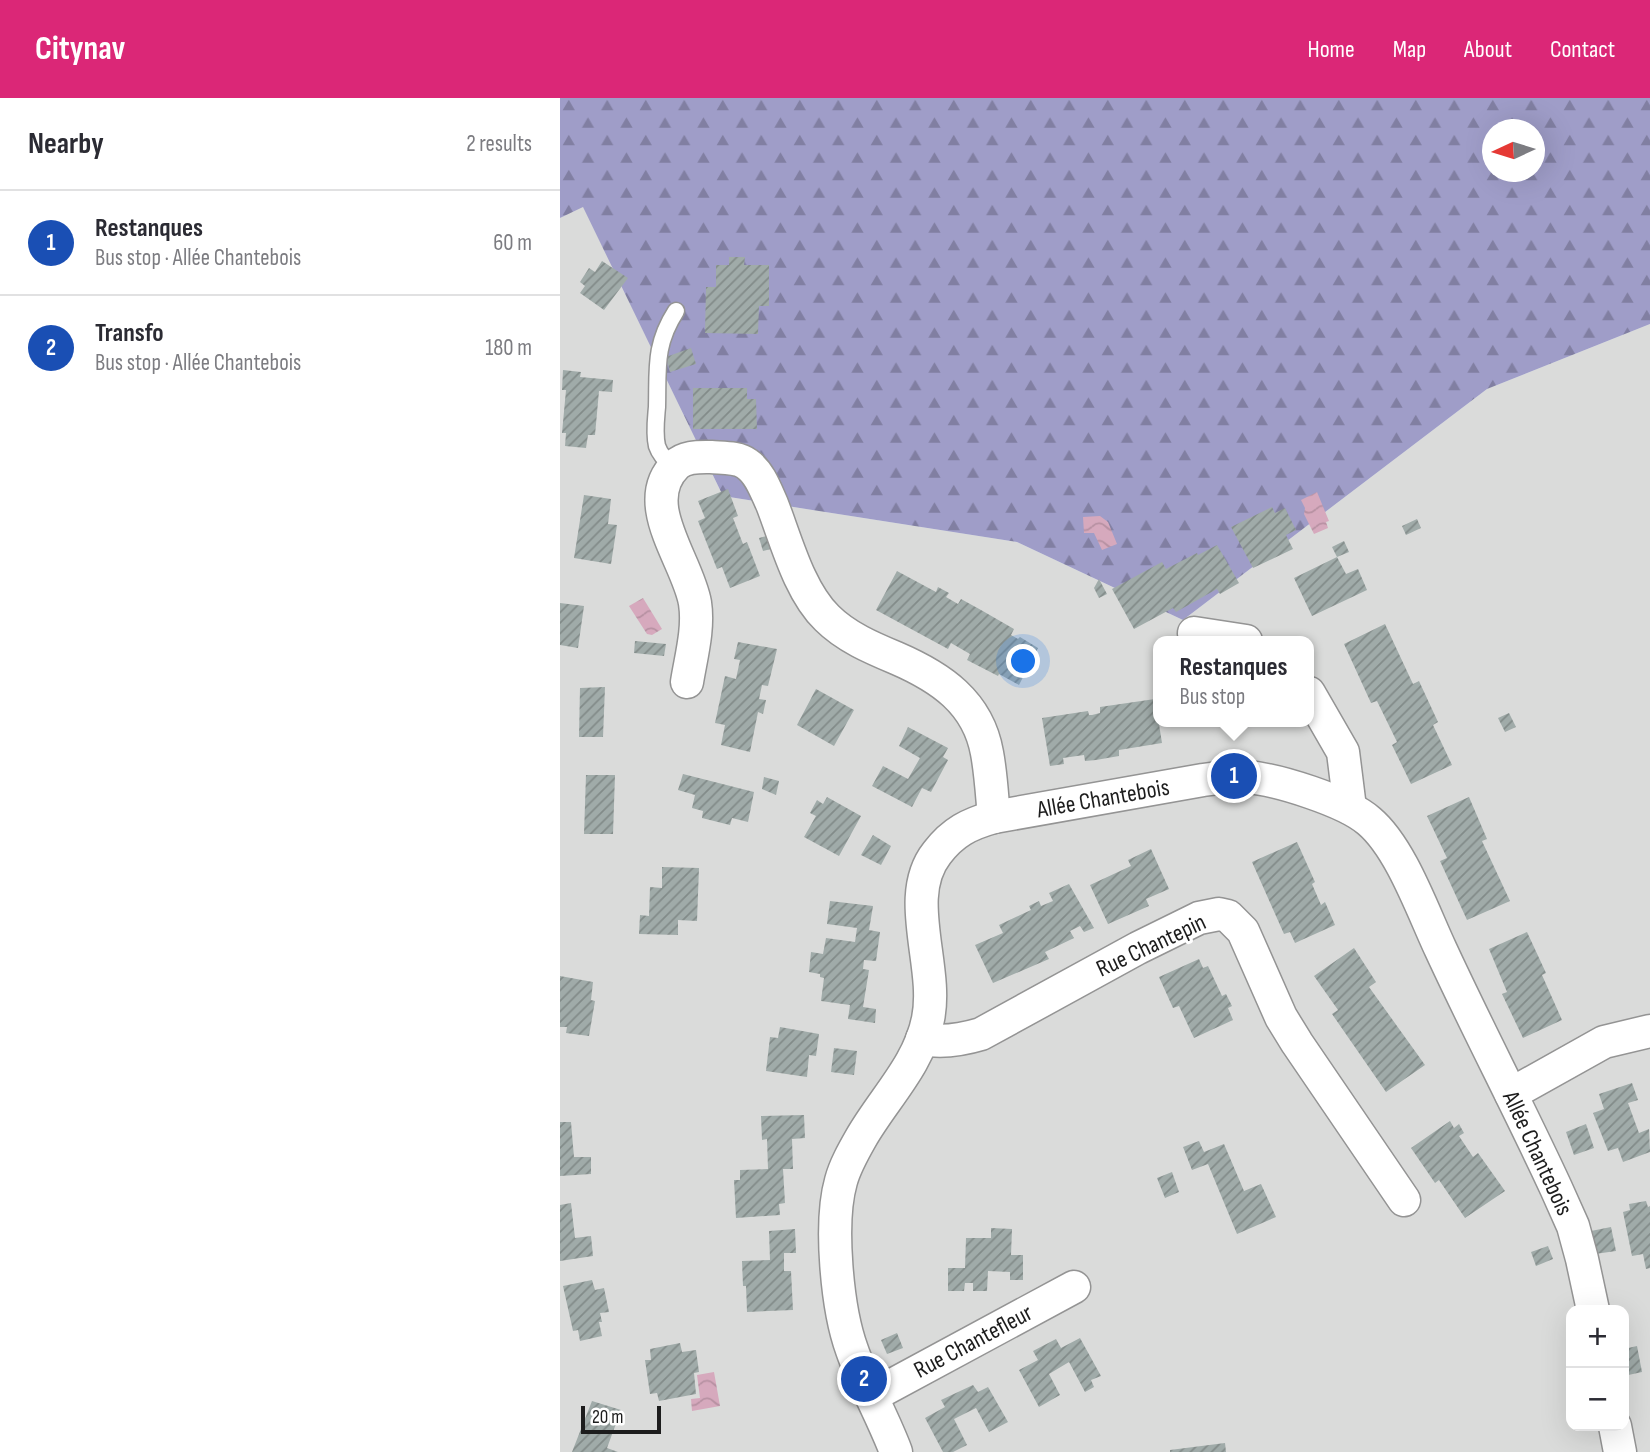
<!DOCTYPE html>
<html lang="en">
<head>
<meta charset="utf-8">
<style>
  :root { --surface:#fff; --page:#f2f2f3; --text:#2b2b33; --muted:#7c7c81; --line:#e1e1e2; --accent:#db2777 }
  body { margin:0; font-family:"Sofia Sans Condensed",sans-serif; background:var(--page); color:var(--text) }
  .controls { position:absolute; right:21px; bottom:21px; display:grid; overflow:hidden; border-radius:14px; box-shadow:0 7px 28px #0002 }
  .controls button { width:63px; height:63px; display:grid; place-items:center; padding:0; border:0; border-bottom:2px solid var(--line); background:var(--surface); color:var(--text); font:35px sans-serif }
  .compass { position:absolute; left:922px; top:21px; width:63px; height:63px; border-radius:50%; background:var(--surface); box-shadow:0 7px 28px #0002; rotate:266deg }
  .scale { position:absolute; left:21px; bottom:18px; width:80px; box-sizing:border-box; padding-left:7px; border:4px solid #1d1d1d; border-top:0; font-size:19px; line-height:24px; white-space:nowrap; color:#1d1d1d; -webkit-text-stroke:5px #fff; paint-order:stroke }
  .you { position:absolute; left:464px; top:564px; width:24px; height:24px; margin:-18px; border:5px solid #fff; border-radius:50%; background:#1a73e8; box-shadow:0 0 0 10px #1a73e833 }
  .badge { display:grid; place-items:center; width:46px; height:46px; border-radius:50%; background:var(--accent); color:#fff; font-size:23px; font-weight:700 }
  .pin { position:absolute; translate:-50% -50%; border:4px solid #fff; box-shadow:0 2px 7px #0006 }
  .popup { position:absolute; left:593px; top:538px; width:161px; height:91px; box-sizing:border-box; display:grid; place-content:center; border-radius:14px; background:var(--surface); filter:drop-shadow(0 2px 5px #0005); font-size:23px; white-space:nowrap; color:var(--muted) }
  .popup b { font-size:26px; color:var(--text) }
  .popup::after { content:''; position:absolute; left:50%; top:100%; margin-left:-14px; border:14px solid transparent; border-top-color:var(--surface) }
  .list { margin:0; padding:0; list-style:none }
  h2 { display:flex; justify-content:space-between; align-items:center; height:91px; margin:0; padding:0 28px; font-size:30px }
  h2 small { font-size:23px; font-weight:400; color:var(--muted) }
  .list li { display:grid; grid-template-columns:46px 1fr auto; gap:21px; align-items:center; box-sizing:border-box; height:105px; padding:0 28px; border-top:2px solid var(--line) }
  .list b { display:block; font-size:26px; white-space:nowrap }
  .list p { margin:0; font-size:23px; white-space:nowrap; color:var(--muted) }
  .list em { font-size:23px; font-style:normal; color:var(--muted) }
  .map { position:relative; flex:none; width:1090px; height:1354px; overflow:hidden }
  header { display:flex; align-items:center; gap:42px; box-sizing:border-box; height:98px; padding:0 35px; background:var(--accent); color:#fff }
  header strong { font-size:33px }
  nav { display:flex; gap:38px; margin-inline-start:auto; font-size:24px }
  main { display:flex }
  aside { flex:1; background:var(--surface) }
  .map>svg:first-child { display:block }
</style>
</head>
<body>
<header>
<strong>Citynav</strong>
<nav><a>Home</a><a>Map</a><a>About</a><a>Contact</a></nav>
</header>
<main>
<aside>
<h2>Nearby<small>2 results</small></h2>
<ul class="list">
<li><span class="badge" style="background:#1a4fb4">1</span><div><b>Restanques</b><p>Bus stop · Allée Chantebois</p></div><em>60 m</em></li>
<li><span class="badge" style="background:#1a4fb4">2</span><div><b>Transfo</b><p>Bus stop · Allée Chantebois</p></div><em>180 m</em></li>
</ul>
</aside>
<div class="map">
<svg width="1090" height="1354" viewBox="0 0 1090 1354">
  <defs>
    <pattern id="forest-firs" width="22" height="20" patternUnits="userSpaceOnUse" patternTransform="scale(1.75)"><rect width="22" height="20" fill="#9f9dc8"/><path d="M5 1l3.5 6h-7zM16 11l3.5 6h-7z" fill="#817fa2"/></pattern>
    <pattern id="water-waves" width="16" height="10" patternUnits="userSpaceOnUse" patternTransform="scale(1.75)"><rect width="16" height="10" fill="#d6a9bd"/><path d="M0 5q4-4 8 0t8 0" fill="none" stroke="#b791a2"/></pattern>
    <pattern id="building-hatch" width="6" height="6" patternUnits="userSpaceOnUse" patternTransform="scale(1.75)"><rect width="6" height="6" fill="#a0aba9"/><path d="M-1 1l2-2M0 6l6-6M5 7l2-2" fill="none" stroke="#828b89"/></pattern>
  </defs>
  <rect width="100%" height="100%" fill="#e4eded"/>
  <!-- residential -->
  <path fill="#dadbda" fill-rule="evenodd" d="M23 108 163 398 457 444 623 522 927 291 1090 226V1354H0V120ZM599 543H749V624H599ZM1011 1212H1064V1328H1011Z"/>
  <!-- forest -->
  <path fill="url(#forest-firs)" fill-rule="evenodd" d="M0 0H1090V226L927 291 623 522 457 444 163 398 23 109 0 120ZM932 32H974V74H932Z"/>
  <!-- water -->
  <g fill="url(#water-waves)">
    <polygon points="757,394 769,423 766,424 768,430 754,436 744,416 745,410 741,402"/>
    <polygon points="540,418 548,424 557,446 542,452 534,435 524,435 523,419"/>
    <polygon points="83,500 102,531 92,537 87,536 69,508"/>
    <polygon points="154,1274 160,1308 132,1313 131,1301 140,1300 137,1277"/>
  </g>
  <!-- building -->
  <g fill="url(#building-hatch)">
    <polygon points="169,159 185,159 184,167 209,167 209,208 199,208 198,236 145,235 146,189 156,189 156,167 169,167"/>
    <polygon points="42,163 68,180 44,212 20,195 25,188 20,184 29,170 35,174"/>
    <polygon points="131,250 136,266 110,274 106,259"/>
    <polygon points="3,272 21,274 20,279 53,282 52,294 39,293 35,337 28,337 26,350 5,348 6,335 2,335 6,292 2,292"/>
    <polygon points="133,290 187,290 187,301 196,301 197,331 133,331"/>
    <polygon points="168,391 178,418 173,420 183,446 187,444 200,478 170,490 162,469 157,471 138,423 145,420 138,403"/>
    <polygon points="24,397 51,401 48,426 57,427 51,466 14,460"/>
    <polygon points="712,409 715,415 725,410 736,432 726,437 733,451 693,470 671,429"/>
    <polygon points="857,421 861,430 846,437 842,428"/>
    <polygon points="210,437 215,450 203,453 199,440"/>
    <polygon points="784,443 789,454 777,459 772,449"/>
    <polygon points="657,447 679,485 660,496 657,491 616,514 613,510 574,531 552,491 602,464 606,471 637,455 638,457"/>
    <polygon points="777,459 786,476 798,471 807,492 752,518 734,480"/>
    <polygon points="337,473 376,494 378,489 389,495 386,499 398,506 401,501 421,512 454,531 451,537 458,541 460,539 478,550 459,587 439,576 438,578 407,562 410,556 391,545 388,551 316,512"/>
    <polygon points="539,481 547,496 539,500 534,490"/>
    <polygon points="0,505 24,508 18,550 0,547"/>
    <polygon points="825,526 853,586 859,583 878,624 873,627 892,667 851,686 832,647 837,644 817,603 811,605 784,546"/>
    <polygon points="75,543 106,546 104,558 74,555"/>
    <polygon points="178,544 217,551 208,588 202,587 199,601 206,602 203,616 198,614 190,654 161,647 165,627 155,625 165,578 176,581 180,562 174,561"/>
    <polygon points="45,589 43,639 19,639 20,590"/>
    <polygon points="256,591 294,612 274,648 237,627"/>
    <polygon points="595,601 602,645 559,652 559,658 536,662 525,663 524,657 503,660 504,666 490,668 482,620 528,613 529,617 532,617 540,615 540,609"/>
    <polygon points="949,615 956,629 945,634 938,620"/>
    <polygon points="348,629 388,650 383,659 388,662 371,694 362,690 352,709 312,688 323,668 348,681 360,660 339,648"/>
    <polygon points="123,676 194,694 188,724 172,720 170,727 142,720 143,713 132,710 135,697 118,692"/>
    <polygon points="26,677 55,677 53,736 24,736"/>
    <polygon points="204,679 219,683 216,697 202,691"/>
    <polygon points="267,699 301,718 279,758 244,739 256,718 250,715 257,702 263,706"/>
    <polygon points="909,699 927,741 922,743 950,803 907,822 880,763 887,760 867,718"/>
    <polygon points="313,737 331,748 321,767 301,757"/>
    <polygon points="737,744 755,784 752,786 761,807 765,804 775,827 735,845 730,834 724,836 692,764"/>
    <polygon points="591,751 609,791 586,801 589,808 548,826 530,787 571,768 568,762"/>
    <polygon points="102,769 139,770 137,823 118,822 118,837 79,836 80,817 89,818 90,789 102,790"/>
    <polygon points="509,786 534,830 524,834 520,828 510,833 514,840 485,854 489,861 433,885 415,847 443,835 439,827 471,812 469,808 479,803 481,808 493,803 489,795"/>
    <polygon points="270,803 313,808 309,832 320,834 316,863 304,862 303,871 309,872 303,909 316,911 315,925 288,921 290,907 261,903 264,880 260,879 260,876 249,874 251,854 263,856 266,840 295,844 297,830 267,826"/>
    <polygon points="967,834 986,875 982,877 1002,922 963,940 942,896 947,894 929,851"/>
    <polygon points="794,850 816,884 809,889 865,967 826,994 772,916 778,912 754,878"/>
    <polygon points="639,861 643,870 648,868 662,898 666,896 672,908 668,910 673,922 634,940 619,908 613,910 599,879"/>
    <polygon points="0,878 33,884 31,902 35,903 29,938 6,935 7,929 0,929"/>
    <polygon points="220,929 259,936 256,958 249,957 247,979 206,973 210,939 218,940"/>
    <polygon points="274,950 297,953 294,977 271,974"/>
    <polygon points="1072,985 1078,1002 1068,1005 1079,1035 1089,1031 1090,1054 1063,1064 1058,1050 1048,1053 1033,1015 1044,1011 1039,996"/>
    <polygon points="244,1017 245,1040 232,1041 233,1071 223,1071 225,1105 219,1106 220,1117 176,1120 174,1082 180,1082 180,1072 208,1071 207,1041 202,1042 201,1018"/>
    <polygon points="890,1023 894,1030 899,1026 904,1035 899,1038 913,1059 918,1055 945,1093 905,1120 879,1082 875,1085 851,1050"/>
    <polygon points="0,1024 11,1024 14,1059 31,1059 31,1076 0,1078"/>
    <polygon points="1026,1026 1034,1050 1014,1057 1006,1034"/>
    <polygon points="639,1043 644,1054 664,1046 684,1093 701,1086 716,1119 677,1136 648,1066 632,1072 623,1049"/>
    <polygon points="612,1074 619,1094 605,1100 597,1080"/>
    <polygon points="1086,1103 1088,1109 1090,1108 1090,1170 1086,1171 1083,1156 1072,1158 1063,1114 1070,1112 1069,1106"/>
    <polygon points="11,1105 15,1140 31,1138 33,1158 0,1163 0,1107"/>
    <polygon points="1051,1129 1056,1153 1035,1156 1031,1133"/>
    <polygon points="431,1130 452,1131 451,1157 463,1157 463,1182 450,1182 450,1174 428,1173 427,1193 413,1193 413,1185 405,1185 404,1193 388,1193 388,1170 405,1170 406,1140 431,1140"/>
    <polygon points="235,1131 236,1155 224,1155 224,1173 231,1173 233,1212 187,1214 186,1188 183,1188 182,1163 210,1162 209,1133"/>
    <polygon points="988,1148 993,1161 976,1168 971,1154"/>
    <polygon points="32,1182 35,1192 44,1190 49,1214 40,1215 42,1224 39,1224 42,1238 20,1243 18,1232 13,1233 3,1188"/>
    <polygon points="337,1235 343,1250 327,1256 321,1242"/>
    <polygon points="520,1240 541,1278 531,1282 534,1289 525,1294 509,1264 489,1276 500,1297 479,1309 459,1272 478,1262 473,1253 496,1241 501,1250"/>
    <polygon points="120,1245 122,1254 136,1252 139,1274 134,1275 136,1296 99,1303 97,1295 90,1296 85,1262 91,1262 90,1251"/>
    <polygon points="1077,1248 1082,1274 1064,1278 1064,1251"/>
    <polygon points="413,1287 418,1294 428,1289 448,1324 429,1334 416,1310 394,1321 407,1347 393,1354 383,1354 365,1320 385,1309 381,1302"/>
    <polygon points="32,1303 61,1312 47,1350 58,1354 12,1354"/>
    <polygon points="665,1345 666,1354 610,1354 610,1352"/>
  </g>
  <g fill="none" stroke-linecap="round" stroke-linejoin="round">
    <!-- service casing -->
    <g stroke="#949494" stroke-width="19">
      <path id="service" d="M114 370C107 364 100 357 97 348 94 335 96 321 97 309 98 271 94 247 116 213"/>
    </g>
    <!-- minor casing -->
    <g stroke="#949494" stroke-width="35">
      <g id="minor">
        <polyline points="634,535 686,543"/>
        <path d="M127 584C131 559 139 531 135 505 128 463 77 405 116 367 125 358 139 359 151 359 163 360 178 359 187 366 200 375 206 393 212 406 226 442 239 493 267 520 286 539 312 550 336 560 380 579 418 604 427 655 431 676 432 698 434 719"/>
        <polyline points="749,595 783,654 790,710"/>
        <path d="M362 941C382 945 401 942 421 936L578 850 639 820 659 816 668 818 683 833 721 919 737 945 844 1102"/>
        <polyline points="951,996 1044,944 1090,933"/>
        <polyline points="312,1298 514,1189"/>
        <polyline points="1055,1328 1060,1354"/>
        <path d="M336 1354C323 1319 304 1287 292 1252 277 1211 269 1125 281 1083 285 1068 293 1054 301 1040 324 1000 359 967 368 921 379 868 342 799 377 755 393 734 409 726 434 719L643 682C657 680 671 678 686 679 717 681 786 703 809 723 841 750 863 814 881 852 918 932 959 1010 996 1090L1013 1128 1022 1161 1033 1212"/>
      </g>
    </g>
    <!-- service -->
    <use href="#service" stroke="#fff" stroke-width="16"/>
    <!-- minor -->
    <use href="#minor" stroke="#fff" stroke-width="32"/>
  </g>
  <g text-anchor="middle" stroke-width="6" stroke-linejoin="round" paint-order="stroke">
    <!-- street labels -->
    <g font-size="24" fill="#1d1d1d" stroke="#fff">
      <text transform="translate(543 700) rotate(-10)" y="8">Allée Chantebois</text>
      <text transform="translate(591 847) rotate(-25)" y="8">Rue Chantepin</text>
      <text transform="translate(978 1055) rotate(65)" y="8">Allée Chantebois</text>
      <text transform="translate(413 1243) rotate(-28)" y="8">Rue Chantefleur</text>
    </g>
  </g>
</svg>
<div class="controls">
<button>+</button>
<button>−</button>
</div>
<svg class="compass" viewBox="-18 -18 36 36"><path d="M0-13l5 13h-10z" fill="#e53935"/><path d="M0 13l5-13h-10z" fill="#7c7c81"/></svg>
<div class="scale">20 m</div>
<div class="you"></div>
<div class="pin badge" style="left:674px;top:678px;background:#1a4fb4">1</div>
<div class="popup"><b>Restanques</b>Bus stop</div>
<div class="pin badge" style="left:304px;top:1281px;background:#1a4fb4">2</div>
</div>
</main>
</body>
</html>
